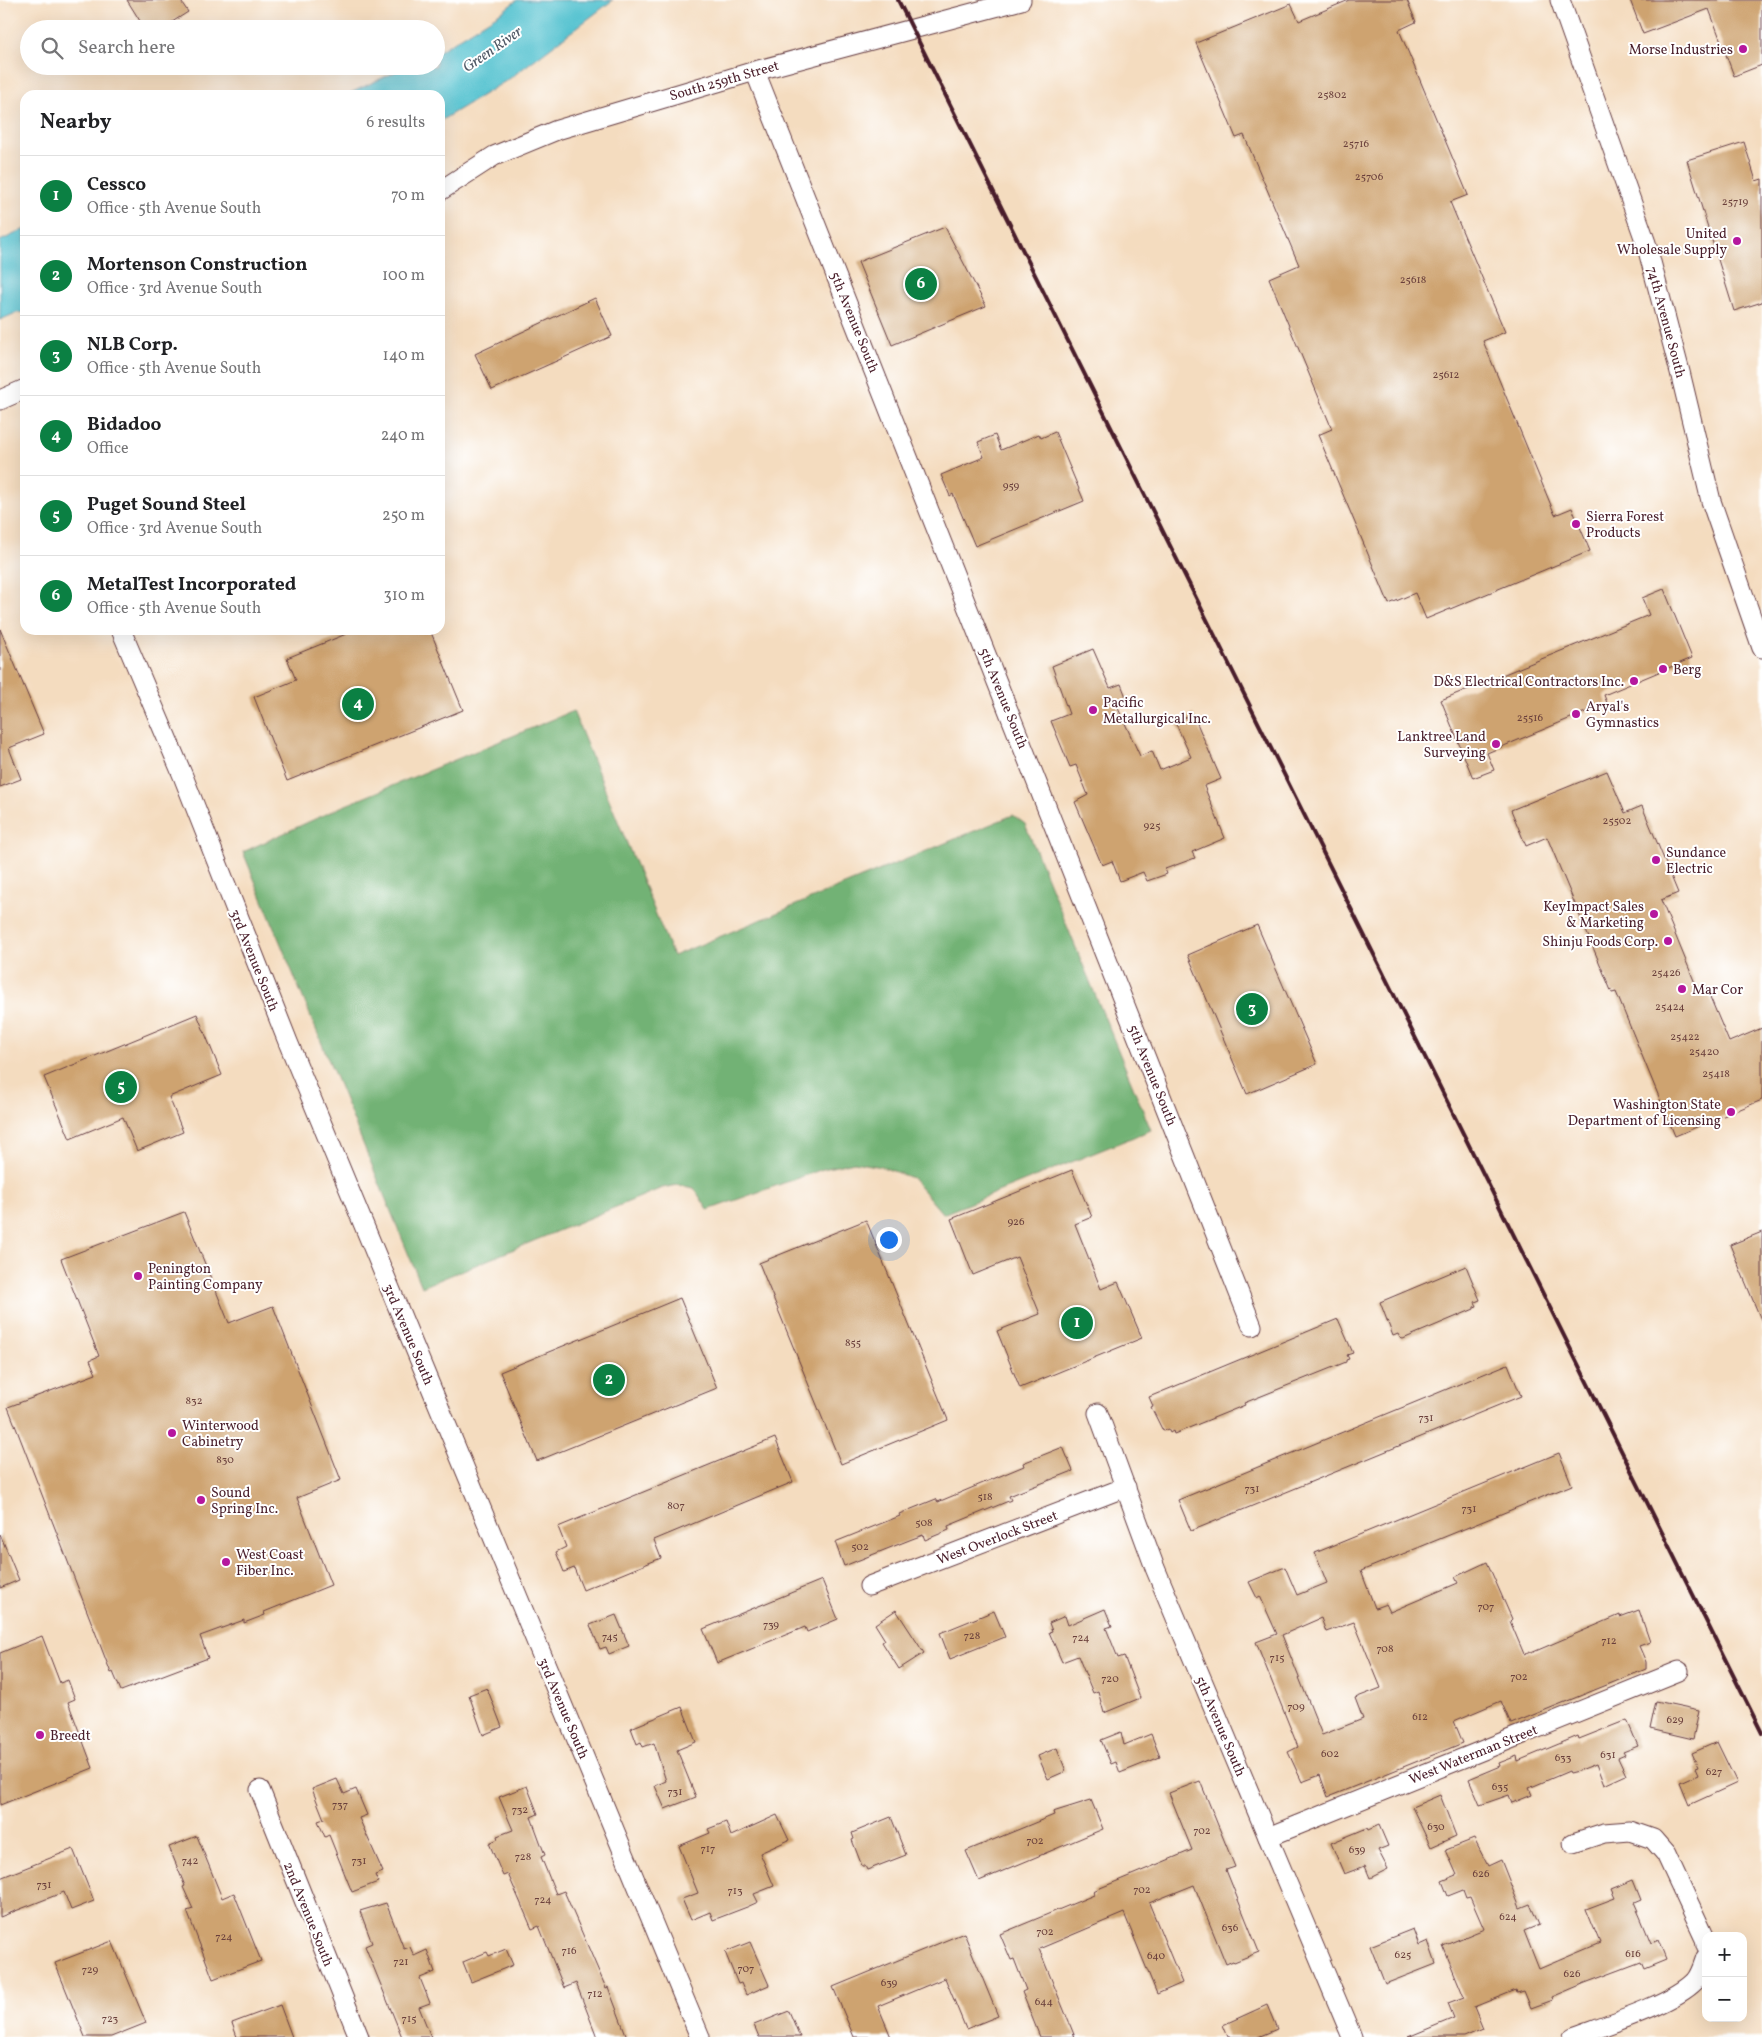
<!DOCTYPE html>
<html lang="en">
<head>
<meta charset="utf-8">
<style>
  :root { --surface:#fff; --page:#f6f6f6; --text:#202124; --muted:#757577; --line:#e0e0e0; --accent:#0b8043 }
  body { margin:0; font-family:Vollkorn,serif; background:var(--page); color:var(--text) }
  .controls { position:absolute; right:15px; bottom:15px; display:grid; overflow:hidden; border-radius:10px; box-shadow:0 5px 20px #0002 }
  .controls button { width:45px; height:45px; display:grid; place-items:center; padding:0; border:0; border-bottom:1px solid var(--line); background:var(--surface); color:var(--text); font:25px sans-serif }
  .you { position:absolute; left:888px; top:1239px; width:18px; height:18px; margin:-12px; border:4px solid #fff; border-radius:50%; background:#1a73e8; box-shadow:0 0 0 8px #1a73e833 }
  .badge { display:grid; place-items:center; width:32px; height:32px; border-radius:50%; background:var(--accent); color:#fff; font-size:16px; font-weight:700 }
  .pin { position:absolute; translate:-50% -50%; border:2px solid #fff; box-shadow:0 1px 5px #0006 }
  .list { margin:0; padding:0; list-style:none }
  h2 { display:flex; justify-content:space-between; align-items:center; height:65px; margin:0; padding:0 20px; font-size:21px }
  h2 small { font-size:16px; font-weight:400; color:var(--muted) }
  .list li { display:grid; grid-template-columns:32px 1fr auto; gap:15px; align-items:center; box-sizing:border-box; height:80px; padding:0 20px; border-top:1px solid var(--line) }
  .list b { display:block; font-size:19px; white-space:nowrap }
  .list p { margin:0; font-size:16px; white-space:nowrap; color:var(--muted) }
  .list em { font-size:16px; font-style:normal; color:var(--muted) }
  .icon { flex:none; width:28px; height:28px; fill:none; stroke:currentColor; stroke-width:2; stroke-linecap:round; stroke-linejoin:round }
  .map { position:relative; flex:none; width:1762px; height:2037px; overflow:hidden }
  .search { position:absolute; background:var(--surface); box-shadow:0 5px 20px #0002; left:20px; top:20px; width:425px; height:55px; display:flex; align-items:center; gap:12px; box-sizing:border-box; padding:0 18px; border-radius:28px; color:var(--muted); font-size:19px }
  .panel { position:absolute; background:var(--surface); box-shadow:0 5px 20px #0002; left:20px; top:90px; width:425px; height:545px; border-radius:15px }
  .map>svg:first-child { display:block }
</style>
</head>
<body>
<div class="map">
<svg width="1762" height="2037" viewBox="0 0 1762 2037">
  <rect width="100%" height="100%" fill="#fff"/>
  <filter id="ink" filterUnits="userSpaceOnUse"><feTurbulence type="fractalNoise" baseFrequency=".02" numOctaves="2"/><feDisplacementMap in="SourceGraphic" scale="10" xChannelSelector="R" yChannelSelector="G"/><feConvolveMatrix kernelMatrix="1 2 1 2 8 2 1 2 1" color-interpolation-filters="sRGB"/></filter>
  <filter id="wash" filterUnits="userSpaceOnUse"><feTurbulence type="fractalNoise" baseFrequency=".0096" numOctaves="4" result="noise"/><feDisplacementMap in="SourceGraphic" scale="20" xChannelSelector="R" yChannelSelector="G"/><feGaussianBlur stdDeviation="1.12" result="paint"/><feColorMatrix in="noise" values="0 0 0 0 0 0 0 0 0 0 0 0 0 0 0 0 0 1.4 0 .05"/><feComposite in="paint" operator="in"/></filter>
  <g filter="url(#wash)">
    <rect width="100%" height="100%" fill="#f4dcbf"/>
    <!-- forest -->
    <polygon fill="#72b274" stroke="#5e6850" points="573,711 673,956 1013,815 1025,824 1151,1130 943,1214 912,1178 882,1167 854,1162 823,1169 708,1210 694,1188 678,1185 662,1188 422,1287 243,852 341,807"/>
    <!-- water -->
    <g fill="#57c3d0" stroke="#50717e">
      <polygon points="517,0 613,0 509,79 440,121 440,95 346,95 408,66 436,66 436,53 503,11"/>
      <polygon points="25,229 25,312 16,313 0,320 0,241"/>
    </g>
    <g id="blocks">
      <!-- building -->
      <g fill="#cea370" fill-rule="evenodd">
        <polygon points="127,0 180,0 188,12 161,29 145,29"/>
        <polygon points="1349,0 1407,0 1416,22 1399,30 1468,195 1450,202 1505,332 1483,341 1555,515 1572,508 1590,551 1426,619 1415,593 1389,604 1318,435 1332,429 1269,278 1299,265 1244,135 1236,138 1196,43 1291,4 1299,21"/>
        <polygon points="1630,0 1762,0 1762,65 1734,76 1709,9 1643,34"/>
        <polygon points="1744,142 1756,181 1762,179 1762,302 1734,311 1687,160"/>
        <polygon points="945,227 986,306 892,345 858,262"/>
        <polygon points="595,298 612,336 492,390 475,354"/>
        <polygon points="1055,432 1084,501 975,546 953,494 950,496 941,475 984,457 978,442 995,435 1001,450 1039,434 1041,438"/>
        <polygon points="1664,589 1692,658 1604,695 1607,703 1487,753 1494,770 1473,778 1441,700 1649,615 1642,598"/>
        <polygon points="0,629 44,734 9,748 21,779 0,787"/>
        <polygon points="356,630 430,630 463,710 287,781 254,697 296,680 287,658"/>
        <polygon points="1093,649 1110,688 1121,684 1128,702 1117,706 1140,756 1152,751 1160,770 1191,757 1175,722 1193,714 1221,779 1204,786 1225,838 1192,852 1195,858 1165,869 1167,874 1147,881 1143,872 1120,881 1112,861 1102,865 1075,802 1088,795 1076,765 1070,767 1051,721 1069,714 1052,666"/>
        <polygon points="1607,771 1625,813 1642,806 1678,893 1661,900 1697,988 1705,985 1729,1042 1762,1028 1762,1100 1675,1136 1616,992 1612,993 1547,837 1526,846 1511,810"/>
        <polygon points="1257,925 1317,1064 1247,1094 1188,955"/>
        <polygon points="197,1014 222,1075 169,1097 183,1132 137,1151 123,1117 70,1139 44,1077"/>
        <polygon points="1072,1170 1092,1217 1075,1224 1101,1289 1118,1282 1142,1338 1020,1388 997,1331 1040,1314 1017,1257 973,1275 951,1219"/>
        <polygon points="184,1212 229,1323 273,1306 341,1480 297,1498 331,1585 264,1612 265,1615 244,1623 244,1620 200,1636 208,1658 121,1691 113,1672 111,1673 8,1407 96,1374 90,1360 99,1356 61,1259"/>
        <polygon points="866,1220 948,1420 841,1464 759,1263"/>
        <polygon points="1762,1232 1762,1322 1730,1245"/>
        <polygon points="1466,1266 1480,1300 1475,1302 1477,1306 1474,1307 1474,1309 1403,1339 1400,1338 1398,1334 1393,1336 1380,1302"/>
        <polygon points="680,1298 717,1388 537,1461 500,1372"/>
        <polygon points="1338,1319 1353,1353 1347,1355 1349,1359 1346,1360 1346,1362 1244,1403 1245,1405 1174,1434 1173,1431 1170,1433 1168,1429 1163,1431 1151,1407 1153,1406 1149,1397"/>
        <polygon points="1508,1364 1521,1396 1191,1531 1178,1500"/>
        <polygon points="775,1438 793,1482 654,1540 661,1558 583,1590 574,1568 564,1572 556,1552 566,1547 558,1527"/>
        <polygon points="1063,1447 1073,1471 1009,1496 1011,1500 948,1526 949,1530 925,1540 923,1535 912,1539 844,1566 835,1542 900,1516 899,1514 936,1499 938,1502 1024,1466 1023,1463"/>
        <path d="M1559 1453 1572 1485 1361 1571 1375 1608 1386 1604 1390 1612 1458 1583 1455 1577 1487 1562 1512 1619 1510 1621 1524 1654 1530 1651 1531 1653 1620 1615V1617L1639 1610 1650 1642 1639 1646 1646 1662V1669L1511 1724 1501 1701 1454 1721 1463 1743 1328 1797 1320 1775 1302 1782 1288 1752 1298 1747 1256 1642 1277 1634 1260 1596 1257 1598 1249 1582 1285 1567 1297 1595 1327 1583 1315 1553ZM1321 1618 1326 1632 1354 1622 1381 1688 1355 1698 1363 1719 1322 1735 1282 1635Z"/>
        <polygon points="0,1534 19,1580 0,1588"/>
        <polygon points="822,1580 838,1619 807,1632 805,1627 717,1663 703,1629"/>
        <polygon points="1105,1609 1112,1626 1106,1628 1118,1658 1124,1656 1140,1698 1104,1713 1098,1691 1093,1693 1078,1656 1062,1662 1049,1632 1052,1631 1049,1623 1065,1616 1068,1625"/>
        <polygon points="896,1610 924,1653 899,1669 882,1642 885,1640 875,1624"/>
        <polygon points="994,1611 1005,1637 950,1659 940,1633"/>
        <polygon points="616,1615 629,1646 609,1654 606,1647 600,1649 590,1625"/>
        <polygon points="42,1636 60,1683 68,1680 75,1699 68,1702 93,1768 0,1805 0,1653"/>
        <polygon points="487,1688 502,1727 483,1735 469,1695"/>
        <polygon points="1656,1701 1699,1710 1693,1739 1650,1729"/>
        <polygon points="682,1707 696,1742 677,1750 696,1797 665,1809 655,1786 666,1781 654,1743 643,1747 641,1742 637,1744 631,1728"/>
        <polygon points="1627,1720 1638,1746 1623,1752 1625,1755 1618,1758 1626,1775 1604,1785 1596,1764 1578,1771 1570,1773 1569,1771 1529,1788 1532,1795 1512,1803 1509,1795 1480,1805 1469,1779 1500,1766 1499,1763 1517,1756 1518,1761 1578,1736 1579,1739"/>
        <polygon points="1121,1732 1124,1745 1151,1734 1160,1757 1120,1773 1116,1762 1111,1764 1101,1740"/>
        <polygon points="1717,1742 1737,1783 1689,1805 1680,1783 1698,1775 1695,1768 1698,1767 1692,1753"/>
        <polygon points="1057,1748 1066,1771 1048,1779 1038,1756"/>
        <polygon points="337,1779 344,1794 356,1789 367,1815 359,1818 383,1872 375,1875 378,1882 352,1892 329,1835 325,1837 318,1821 324,1819 312,1789"/>
        <polygon points="1200,1781 1235,1867 1226,1870 1259,1952 1234,1962 1233,1961 1226,1964 1194,1885 1149,1903 1182,1983 1157,1994 1124,1913 1039,1949 1075,2037 1040,2037 1022,1992 1026,1990 1014,1959 1011,1960 1000,1934 1094,1895 1093,1891 1192,1850 1169,1793"/>
        <polygon points="527,1786 538,1814 531,1817 545,1855 541,1857 556,1894 564,1891 606,1988 608,1987 627,2037 597,2037 576,1983 564,1988 539,1926 532,1929 508,1874 503,1876 489,1843 498,1839 497,1836 513,1830 499,1797"/>
        <polygon points="1440,1795 1456,1836 1431,1847 1412,1807"/>
        <polygon points="1091,1800 1103,1829 979,1881 966,1851 1054,1815 1053,1812"/>
        <polygon points="777,1815 789,1840 760,1853 774,1886 754,1894 758,1902 747,1907 713,1920 710,1912 691,1920 682,1899 698,1893 679,1846 710,1833 708,1829 726,1822 731,1836"/>
        <polygon points="891,1817 906,1855 867,1870 865,1866 862,1866 852,1840 854,1839 852,1833"/>
        <polygon points="1379,1825 1388,1846 1378,1850 1388,1869 1370,1878 1365,1866 1344,1874 1331,1843 1367,1828 1368,1830"/>
        <polygon points="197,1836 222,1898 234,1893 261,1961 213,1979 187,1911 193,1909 183,1887 185,1886 169,1847"/>
        <polygon points="1474,1839 1488,1866 1501,1860 1520,1908 1530,1904 1539,1925 1524,1931 1539,1969 1600,1943 1586,1909 1615,1898 1611,1889 1633,1880 1641,1900 1634,1903 1641,1919 1651,1943 1658,1940 1666,1960 1644,1969 1641,1962 1585,1983 1552,1997 1553,2000 1531,2008 1524,1991 1517,1993 1516,1990 1474,2007 1483,2029 1464,2037 1408,2037 1454,2018 1448,2003 1464,1997 1443,1946 1484,1929 1470,1897 1466,1898 1463,1890 1448,1896 1442,1881 1457,1875 1446,1850"/>
        <polygon points="73,1849 94,1901 71,1910 64,1892 0,1917 0,1878"/>
        <polygon points="386,1903 404,1949 410,1947 414,1956 427,1950 435,1972 420,1978 430,2003 419,2007 431,2037 402,2037 365,1946 372,1943 360,1911"/>
        <polygon points="1413,1929 1419,1945 1428,1941 1436,1964 1385,1984 1370,1946"/>
        <polygon points="964,1933 998,2016 966,2029 945,1978 878,2006 891,2037 854,2037 833,1987"/>
        <polygon points="112,1941 146,2023 111,2037 85,2037 55,1963"/>
        <polygon points="750,1942 769,1985 746,1995 741,1983 738,1984 725,1952"/>
        <polygon points="506,1949 513,1965 471,1982 463,1962 487,1952 489,1956"/>
        <polygon points="280,2005 292,2037 237,2037 232,2023"/>
        <polygon points="1267,2005 1277,2029 1258,2037 1228,2037 1223,2025"/>
        <polygon points="789,2011 800,2037 759,2037 754,2025"/>
      </g>
    </g>
  </g>
  <g filter="url(#ink)">
    <use href="#blocks" fill-opacity="0" stroke="#643b41" stroke-width="1"/>
    <g fill="none" stroke-linecap="round" stroke-linejoin="round">
      <!-- street casing -->
      <g stroke="#643b41" stroke-width="21">
        <g id="street">
          <polyline points="1560,0 1646,243 1680,372 1711,501 1762,648"/>
          <polyline points="755,71 1252,1326"/>
          <polyline points="440,191 494,156 557,130 755,71 1021,0"/>
          <polyline points="0,400 25,389"/>
          <polyline points="121,630 183,776 288,1042 700,2037"/>
          <polyline points="1098,1413 1155,1568 1352,2037"/>
          <polyline points="869,1586 1126,1487"/>
          <polyline points="260,1790 359,2037"/>
          <polyline points="1268,1837 1679,1671"/>
          <polyline points="1573,1843 1604,1833 1630,1831 1653,1839 1666,1854 1705,1938 1706,1945"/>
          <path d="M1573 2037C1605 2025 1673 2004 1695 1981 1701 1974 1703 1965 1706 1957"/>
        </g>
      </g>
      <!-- street -->
      <use href="#street" stroke="#fff" stroke-width="19"/>
      <!-- rail -->
      <polyline stroke="#4a1f2b" stroke-width="4" points="898,0 1762,1733"/>
    </g>
  </g>
  <!-- markers -->
  <g fill="#b5179e" stroke="#fff" stroke-width="2">
    <circle cx="1743" cy="49" r="5"/>
    <circle cx="1737" cy="241" r="5"/>
    <circle cx="1576" cy="524" r="5"/>
    <circle cx="1663" cy="669" r="5"/>
    <circle cx="1634" cy="681" r="5"/>
    <circle cx="1093" cy="710" r="5"/>
    <circle cx="1576" cy="714" r="5"/>
    <circle cx="1496" cy="744" r="5"/>
    <circle cx="1656" cy="860" r="5"/>
    <circle cx="1654" cy="914" r="5"/>
    <circle cx="1668" cy="941" r="5"/>
    <circle cx="1682" cy="989" r="5"/>
    <circle cx="1731" cy="1112" r="5"/>
    <circle cx="138" cy="1276" r="5"/>
    <circle cx="172" cy="1433" r="5"/>
    <circle cx="201" cy="1500" r="5"/>
    <circle cx="226" cy="1562" r="5"/>
    <circle cx="40" cy="1735" r="5"/>
  </g>
  <g text-anchor="middle" stroke-width="4" stroke-linejoin="round" paint-order="stroke">
    <!-- number labels -->
    <g font-size="11" fill="#6b403c">
      <text x="1332" y="98">25802</text>
      <text x="1356" y="147">25716</text>
      <text x="1369" y="180">25706</text>
      <text x="1735" y="205">25719</text>
      <text x="1413" y="283">25618</text>
      <text x="1446" y="378">25612</text>
      <text x="1011" y="489">959</text>
      <text x="1530" y="721">25516</text>
      <text x="1617" y="824">25502</text>
      <text x="1152" y="829">925</text>
      <text x="1666" y="976">25426</text>
      <text x="1670" y="1010">25424</text>
      <text x="1685" y="1040">25422</text>
      <text x="1704" y="1055">25420</text>
      <text x="1716" y="1077">25418</text>
      <text x="1016" y="1225">926</text>
      <text x="853" y="1346">855</text>
      <text x="194" y="1404">832</text>
      <text x="1426" y="1421">731</text>
      <text x="225" y="1463">830</text>
      <text x="1252" y="1492">731</text>
      <text x="985" y="1500">518</text>
      <text x="676" y="1509">807</text>
      <text x="1469" y="1512">731</text>
      <text x="924" y="1526">508</text>
      <text x="860" y="1550">502</text>
      <text x="1486" y="1610">707</text>
      <text x="771" y="1628">739</text>
      <text x="972" y="1639">728</text>
      <text x="610" y="1640">745</text>
      <text x="1081" y="1641">724</text>
      <text x="1609" y="1644">712</text>
      <text x="1385" y="1652">708</text>
      <text x="1277" y="1661">715</text>
      <text x="1519" y="1680">702</text>
      <text x="1110" y="1682">720</text>
      <text x="1296" y="1710">709</text>
      <text x="1420" y="1720">612</text>
      <text x="1675" y="1723">629</text>
      <text x="1330" y="1757">602</text>
      <text x="1608" y="1758">631</text>
      <text x="1563" y="1761">633</text>
      <text x="1714" y="1775">627</text>
      <text x="1500" y="1790">635</text>
      <text x="675" y="1795">731</text>
      <text x="340" y="1808">737</text>
      <text x="520" y="1813">732</text>
      <text x="1436" y="1830">630</text>
      <text x="1202" y="1834">702</text>
      <text x="1035" y="1844">702</text>
      <text x="708" y="1852">717</text>
      <text x="1357" y="1853">639</text>
      <text x="523" y="1860">728</text>
      <text x="190" y="1864">742</text>
      <text x="359" y="1864">731</text>
      <text x="1481" y="1877">626</text>
      <text x="44" y="1888">731</text>
      <text x="1142" y="1893">702</text>
      <text x="735" y="1894">713</text>
      <text x="543" y="1903">724</text>
      <text x="1508" y="1920">624</text>
      <text x="1230" y="1931">636</text>
      <text x="1045" y="1935">702</text>
      <text x="224" y="1940">724</text>
      <text x="569" y="1954">716</text>
      <text x="1633" y="1957">616</text>
      <text x="1403" y="1958">625</text>
      <text x="1156" y="1959">640</text>
      <text x="401" y="1965">721</text>
      <text x="746" y="1972">707</text>
      <text x="90" y="1973">729</text>
      <text x="1572" y="1977">626</text>
      <text x="889" y="1986">639</text>
      <text x="595" y="1997">712</text>
      <text x="1044" y="2005">644</text>
      <text x="110" y="2022">723</text>
      <text x="409" y="2022">715</text>
    </g>
    <!-- poi labels -->
    <g font-size="14" fill="#4a1f2b" stroke="#fff" text-anchor="start">
      <text x="1733" y="54" text-anchor="end">Morse Industries</text>
      <text x="1727" y="238" text-anchor="end">United<tspan x="1727" dy="16">Wholesale Supply</tspan></text>
      <text x="1586" y="521">Sierra Forest<tspan x="1586" dy="16">Products</tspan></text>
      <text x="1673" y="674">Berg</text>
      <text x="1624" y="686" text-anchor="end">D&amp;S Electrical Contractors Inc.</text>
      <text x="1103" y="707">Pacific<tspan x="1103" dy="16">Metallurgical Inc.</tspan></text>
      <text x="1586" y="711">Aryal's<tspan x="1586" dy="16">Gymnastics</tspan></text>
      <text x="1486" y="741" text-anchor="end">Lanktree Land<tspan x="1486" dy="16">Surveying</tspan></text>
      <text x="1666" y="857">Sundance<tspan x="1666" dy="16">Electric</tspan></text>
      <text x="1644" y="911" text-anchor="end">KeyImpact Sales<tspan x="1644" dy="16">&amp; Marketing</tspan></text>
      <text x="1658" y="946" text-anchor="end">Shinju Foods Corp.</text>
      <text x="1692" y="994">Mar Cor</text>
      <text x="1721" y="1109" text-anchor="end">Washington State<tspan x="1721" dy="16">Department of Licensing</tspan></text>
      <text x="148" y="1273">Penington<tspan x="148" dy="16">Painting Company</tspan></text>
      <text x="182" y="1430">Winterwood<tspan x="182" dy="16">Cabinetry</tspan></text>
      <text x="211" y="1497">Sound<tspan x="211" dy="16">Spring Inc.</tspan></text>
      <text x="236" y="1559">West Coast<tspan x="236" dy="16">Fiber Inc.</tspan></text>
      <text x="50" y="1740">Breedt</text>
    </g>
    <!-- street labels -->
    <g font-size="14" fill="#4a1f2b" stroke="#fff">
      <text transform="translate(724 80) rotate(-16)" y="5">South 259th Street</text>
      <text transform="translate(855 322) rotate(68)" y="5">5th Avenue South</text>
      <text transform="translate(1667 322) rotate(75)" y="5">74th Avenue South</text>
      <text transform="translate(1004 698) rotate(68)" y="5">5th Avenue South</text>
      <text transform="translate(255 960) rotate(68)" y="5">3rd Avenue South</text>
      <text transform="translate(1153 1075) rotate(68)" y="5">5th Avenue South</text>
      <text transform="translate(409 1334) rotate(67)" y="5">3rd Avenue South</text>
      <text transform="translate(997 1537) rotate(-21)" y="5">West Overlock Street</text>
      <text transform="translate(564 1708) rotate(67)" y="5">3rd Avenue South</text>
      <text transform="translate(1221 1726) rotate(67)" y="5">5th Avenue South</text>
      <text transform="translate(1473 1754) rotate(-22)" y="5">West Waterman Street</text>
      <text transform="translate(309 1914) rotate(68)" y="5">2nd Avenue South</text>
    </g>
    <!-- water labels -->
    <g font-size="15" font-style="italic" fill="#4f5865" stroke="#fff">
      <text transform="translate(492 49) rotate(-35)" y="5">Green River</text>
    </g>
  </g>
</svg>
<div class="controls">
<button>+</button>
<button>−</button>
</div>
<div class="you"></div>
<div class="pin badge" style="left:1077px;top:1323px">1</div>
<div class="pin badge" style="left:609px;top:1380px">2</div>
<div class="pin badge" style="left:1252px;top:1009px">3</div>
<div class="pin badge" style="left:358px;top:704px">4</div>
<div class="pin badge" style="left:121px;top:1087px">5</div>
<div class="pin badge" style="left:921px;top:284px">6</div>
<div class="search"><svg class="icon" aria-label="search" viewBox="0 0 24 24"><circle cx="10" cy="10" r="6"/><path d="M15 15l6 6"/></svg>Search here</div>
<section class="panel">
<h2>Nearby<small>6 results</small></h2>
<ul class="list">
<li><span class="badge">1</span><div><b>Cessco</b><p>Office · 5th Avenue South</p></div><em>70 m</em></li>
<li><span class="badge">2</span><div><b>Mortenson Construction</b><p>Office · 3rd Avenue South</p></div><em>100 m</em></li>
<li><span class="badge">3</span><div><b>NLB Corp.</b><p>Office · 5th Avenue South</p></div><em>140 m</em></li>
<li><span class="badge">4</span><div><b>Bidadoo</b><p>Office</p></div><em>240 m</em></li>
<li><span class="badge">5</span><div><b>Puget Sound Steel</b><p>Office · 3rd Avenue South</p></div><em>250 m</em></li>
<li><span class="badge">6</span><div><b>MetalTest Incorporated</b><p>Office · 5th Avenue South</p></div><em>310 m</em></li>
</ul>
</section>
</div>
</body>
</html>
